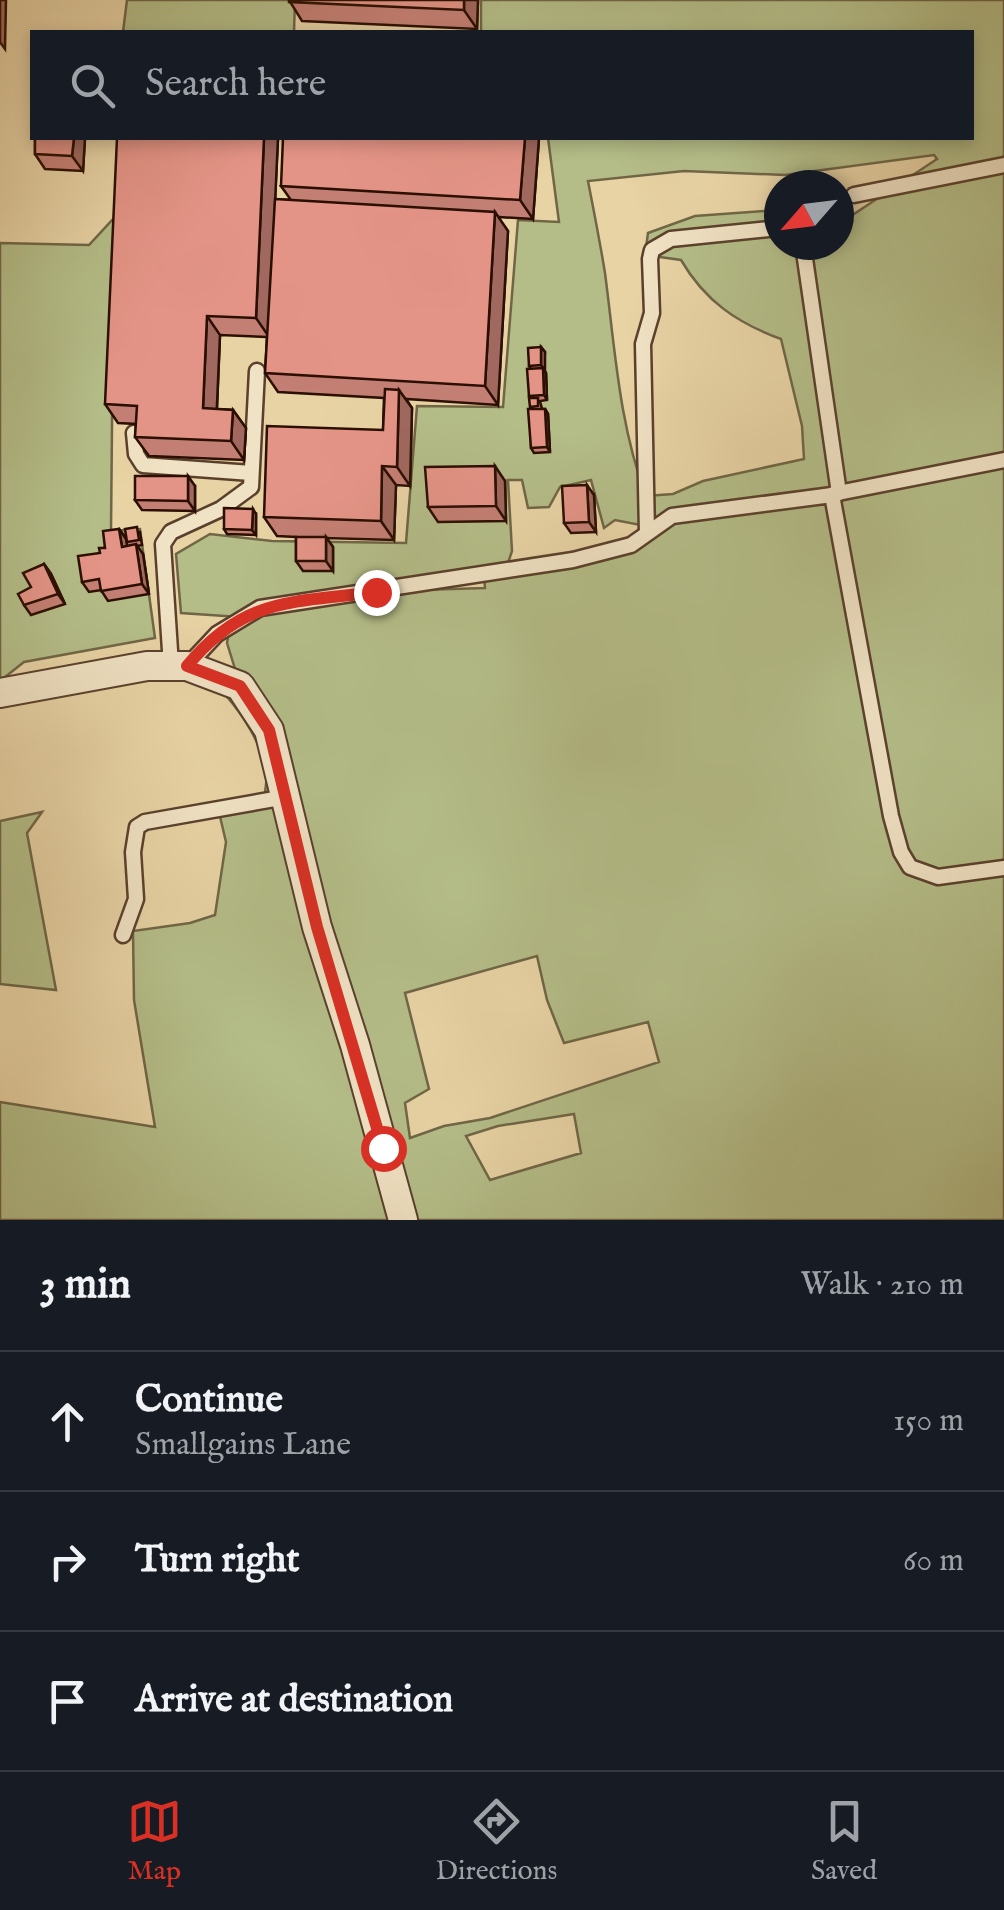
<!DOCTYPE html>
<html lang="en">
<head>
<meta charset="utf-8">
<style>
  :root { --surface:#171b24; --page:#242831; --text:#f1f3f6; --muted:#9ea1a6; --line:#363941; --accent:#d93025 }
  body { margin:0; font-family:"IM FELL English",serif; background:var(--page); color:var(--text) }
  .compass { position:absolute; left:764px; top:170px; width:90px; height:90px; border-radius:50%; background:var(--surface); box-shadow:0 5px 15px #0003; rotate:242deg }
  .stop { position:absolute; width:30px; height:30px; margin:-22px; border:8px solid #d93025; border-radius:50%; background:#fff }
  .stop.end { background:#d93025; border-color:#fff; box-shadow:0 2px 10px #0008 }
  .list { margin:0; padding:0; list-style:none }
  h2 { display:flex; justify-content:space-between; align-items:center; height:130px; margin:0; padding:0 40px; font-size:42px }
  h2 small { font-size:32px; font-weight:400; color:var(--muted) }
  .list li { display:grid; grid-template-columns:65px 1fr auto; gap:30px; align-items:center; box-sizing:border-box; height:140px; padding:0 40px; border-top:2px solid var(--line) }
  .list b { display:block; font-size:38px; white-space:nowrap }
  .list p { margin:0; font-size:32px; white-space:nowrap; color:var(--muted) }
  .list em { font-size:32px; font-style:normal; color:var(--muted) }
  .icon { flex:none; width:55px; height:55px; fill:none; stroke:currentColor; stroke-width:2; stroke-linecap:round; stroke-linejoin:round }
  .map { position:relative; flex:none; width:1004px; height:1220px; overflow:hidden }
  .search { position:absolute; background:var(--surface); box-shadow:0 5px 15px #0003; left:30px; right:30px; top:30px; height:110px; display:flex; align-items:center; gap:25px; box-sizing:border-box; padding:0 35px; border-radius:0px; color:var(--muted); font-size:38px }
  .sheet { height:550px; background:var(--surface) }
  nav { display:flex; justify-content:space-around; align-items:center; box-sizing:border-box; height:140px; border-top:2px solid var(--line); background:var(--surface); font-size:28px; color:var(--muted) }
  nav a { display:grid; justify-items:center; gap:5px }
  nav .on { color:var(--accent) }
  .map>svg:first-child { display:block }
</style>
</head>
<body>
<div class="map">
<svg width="1004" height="1220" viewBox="0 0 1004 1220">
  <rect width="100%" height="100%" fill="#e8d3a5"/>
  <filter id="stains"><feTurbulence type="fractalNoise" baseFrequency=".002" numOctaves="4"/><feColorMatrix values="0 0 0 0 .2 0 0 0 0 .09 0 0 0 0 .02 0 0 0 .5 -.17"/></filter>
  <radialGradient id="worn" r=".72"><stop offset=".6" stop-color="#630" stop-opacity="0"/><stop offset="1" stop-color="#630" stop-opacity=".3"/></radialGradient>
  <!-- green -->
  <g fill="#b4bd88" stroke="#706646" stroke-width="2.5" fill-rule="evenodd">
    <polygon points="127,0 295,0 294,32 123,32"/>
    <path d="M481 0H1004V1220H0V1102L155 1127 134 1000 133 931 190 923 215 915 226 842 218 808 264 800C265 790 268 778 266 768 261 742 231 691 205 680 189 673 143 675 127 679L126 670C179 660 192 671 240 685L227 643 230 625 240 617 181 613 176 554 210 534 272 541 406 543 417 406 503 407 518 220 559 222 548 138H972V32H481ZM934 155 937 159 839 224V245H779V210L695 216 648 233 645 255 681 260C705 301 737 323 781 339L802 426 804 459 703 481 673 494 646 496C619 424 615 349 605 273 600 242 594 212 588 181L684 171 785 175ZM508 480H522L528 508 549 507 560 487 591 480 604 528 615 520 646 526 647 533C609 562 551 564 505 572L512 551ZM484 575 485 588 388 591 389 590ZM537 956 547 1000 564 1043 648 1022 659 1062 490 1118 444 1126 410 1138 405 1103 429 1089 405 993ZM574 1114 581 1153 490 1180 466 1136 498 1126Z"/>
    <polygon points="114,218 111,531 140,529 155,638 24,662 0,681 0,243 89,245"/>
    <polygon points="42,812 27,833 56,990 0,984 0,821"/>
  </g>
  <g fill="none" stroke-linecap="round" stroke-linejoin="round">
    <!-- lane casing -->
    <g stroke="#5a402c" stroke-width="19">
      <g id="lane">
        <polyline points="854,195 1004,165"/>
        <polyline points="803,245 839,493"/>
        <polyline points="134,433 136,454 143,465 251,473"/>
        <polyline points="833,494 1004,460"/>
        <polyline points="647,533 643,344 652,313 650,259 652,250 671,239 779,228"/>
        <polyline points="171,666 163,544 171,532 221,509 251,487 257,371"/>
        <polyline points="187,666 217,634 260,608 573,560 631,545 672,516 832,495 891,816 901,852 910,867 938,877 1004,868"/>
        <polyline points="123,935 136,899 133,852 137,827 145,822 286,797"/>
      </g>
    </g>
    <!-- street casing -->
    <g stroke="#5a402c" stroke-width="32">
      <polyline id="street" points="0,693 147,666 187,666 240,686 269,730 317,927 355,1045 403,1220"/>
    </g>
    <!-- lane -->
    <use href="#lane" stroke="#f0e2c4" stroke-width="14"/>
    <!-- street -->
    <use href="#street" stroke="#f0e2c4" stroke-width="28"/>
  </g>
  <!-- wall -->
  <g fill="#c47f74" stroke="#2b0f03" stroke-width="2.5">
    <polygon points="289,0 478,0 477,29 302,21"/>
    <polygon points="35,138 85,138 83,171 45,169 35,154"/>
    <polygon points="278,138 275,199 291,200 281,186 539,138 533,219 498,217 508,231 498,405 406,399 412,408 410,486 396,485 394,540 326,538 333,547 333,571 303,571 296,561 296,537 277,536 264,517 383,430 384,398 278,392 265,373 267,337 220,335 217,409 233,410 246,428 244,460 149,456 135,437 136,424 118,423 105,404"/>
    <polygon points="541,347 545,352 544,370 546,373 547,400 540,401 542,409 545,409 548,414 550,452 534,453 531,448 531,398 529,396 531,369 529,366"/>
    <polygon points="505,481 506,521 438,522 428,507"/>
    <polygon points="195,486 195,511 142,510 135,500"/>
    <polygon points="594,495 596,532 571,533 564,523"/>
    <polygon points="256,514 256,535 227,534 224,529"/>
    <polygon points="119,529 126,538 140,532 142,545 137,546 143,554 149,594 108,601 101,590 89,592 82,582 100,553"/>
    <polygon points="44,564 51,574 65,604 31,615 24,605 31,587"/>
  </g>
  <!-- shaded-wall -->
  <g fill="#a0685e" stroke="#2b0f03" stroke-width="2.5">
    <polygon points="0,0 6,0 5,49 0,42"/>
    <polygon points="464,0 478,0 477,29 464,10"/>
    <polygon points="74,138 85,138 83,171 72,156"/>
    <polygon points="264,138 278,138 269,337 256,318"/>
    <polygon points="525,138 539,138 533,219 520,200"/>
    <polygon points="495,212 508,231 498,405 485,386"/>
    <polygon points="207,316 220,335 216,427 203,408"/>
    <polygon points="541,347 545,352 545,370 541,365"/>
    <polygon points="543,368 546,373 547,400 544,395"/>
    <polygon points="399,390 412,408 410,486 397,467"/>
    <polygon points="545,409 548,414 550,452 547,447"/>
    <polygon points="233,410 246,428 244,460 231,441"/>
    <polygon points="382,466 396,485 394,540 381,521"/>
    <polygon points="495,466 505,481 506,521 496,506"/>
    <polygon points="188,476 195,486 195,511 188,501"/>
    <polygon points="587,485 594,495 596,532 589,522"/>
    <polygon points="253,509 256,514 256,535 252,530"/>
    <polygon points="119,529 126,539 129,557 122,547"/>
    <polygon points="326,537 333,547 333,571 326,561"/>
    <polygon points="136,544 143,554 149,594 142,584"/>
    <polygon points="44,564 51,574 65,604 58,594"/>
  </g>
  <!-- building -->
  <g fill="#e49487" stroke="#2b0f03" stroke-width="2.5">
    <polygon points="289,0 464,0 464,10 289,2"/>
    <polygon points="35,138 74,138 72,156 35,154"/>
    <polygon points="117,138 264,138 256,318 207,316 203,408 233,410 231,441 135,437 137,406 105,404"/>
    <polygon points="283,138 525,138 520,200 281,186"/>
    <polygon points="275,199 495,212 485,386 265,373"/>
    <polygon points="541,347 541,365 529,366 528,348"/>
    <polygon points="543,368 544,395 529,396 527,369"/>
    <polygon points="385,389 399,390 397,467 382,466 381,521 264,517 267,426 383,430"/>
    <polygon points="529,398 538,398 538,406 530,407"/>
    <polygon points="528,409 545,409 547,447 531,448"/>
    <polygon points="495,466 496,506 428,507 425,467"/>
    <polygon points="135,476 188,476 188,501 135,500"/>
    <polygon points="587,485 589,522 564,523 562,486"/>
    <polygon points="224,508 253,509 252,530 224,529"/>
    <polygon points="137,527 139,540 127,542 125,529"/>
    <polygon points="119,529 122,547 136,544 142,584 101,591 99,579 82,582 78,556 100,553 99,548 105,548 103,531"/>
    <rect x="296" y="537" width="30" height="24"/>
    <polygon points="44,564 58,594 24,605 18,594 31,587 23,573"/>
  </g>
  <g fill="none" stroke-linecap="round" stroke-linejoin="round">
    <!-- route -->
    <path stroke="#d93025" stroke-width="12" d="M376 592C294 603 245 596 187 666L240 686 269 730 317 927 383 1148"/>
  </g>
  <rect width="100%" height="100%" filter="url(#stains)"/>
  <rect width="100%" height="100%" fill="url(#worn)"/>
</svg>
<svg class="compass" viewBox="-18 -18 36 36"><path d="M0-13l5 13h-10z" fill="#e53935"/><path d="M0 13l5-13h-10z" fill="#9ea1a6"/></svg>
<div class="stop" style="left:383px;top:1148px"></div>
<div class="stop end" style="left:376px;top:592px"></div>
<div class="search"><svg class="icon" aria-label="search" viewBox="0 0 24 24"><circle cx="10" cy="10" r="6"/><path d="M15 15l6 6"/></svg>Search here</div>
</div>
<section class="sheet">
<h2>3 min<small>Walk · 210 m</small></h2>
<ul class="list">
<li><svg class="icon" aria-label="ahead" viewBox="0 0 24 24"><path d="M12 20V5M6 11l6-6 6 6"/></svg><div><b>Continue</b><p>Smallgains Lane</p></div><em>150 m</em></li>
<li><svg class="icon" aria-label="right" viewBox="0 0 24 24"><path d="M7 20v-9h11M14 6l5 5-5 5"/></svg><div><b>Turn right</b></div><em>60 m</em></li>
<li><svg class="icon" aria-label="arrive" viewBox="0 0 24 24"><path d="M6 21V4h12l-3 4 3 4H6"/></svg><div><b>Arrive at destination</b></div></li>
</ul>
</section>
<nav>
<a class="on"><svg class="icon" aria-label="map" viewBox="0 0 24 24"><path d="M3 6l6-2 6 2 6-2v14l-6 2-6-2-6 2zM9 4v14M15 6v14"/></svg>Map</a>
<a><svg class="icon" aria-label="directions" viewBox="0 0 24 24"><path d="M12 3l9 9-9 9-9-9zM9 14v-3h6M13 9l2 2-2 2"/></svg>Directions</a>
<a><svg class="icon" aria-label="saved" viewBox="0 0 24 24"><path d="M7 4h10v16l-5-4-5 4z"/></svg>Saved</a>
</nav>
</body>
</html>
